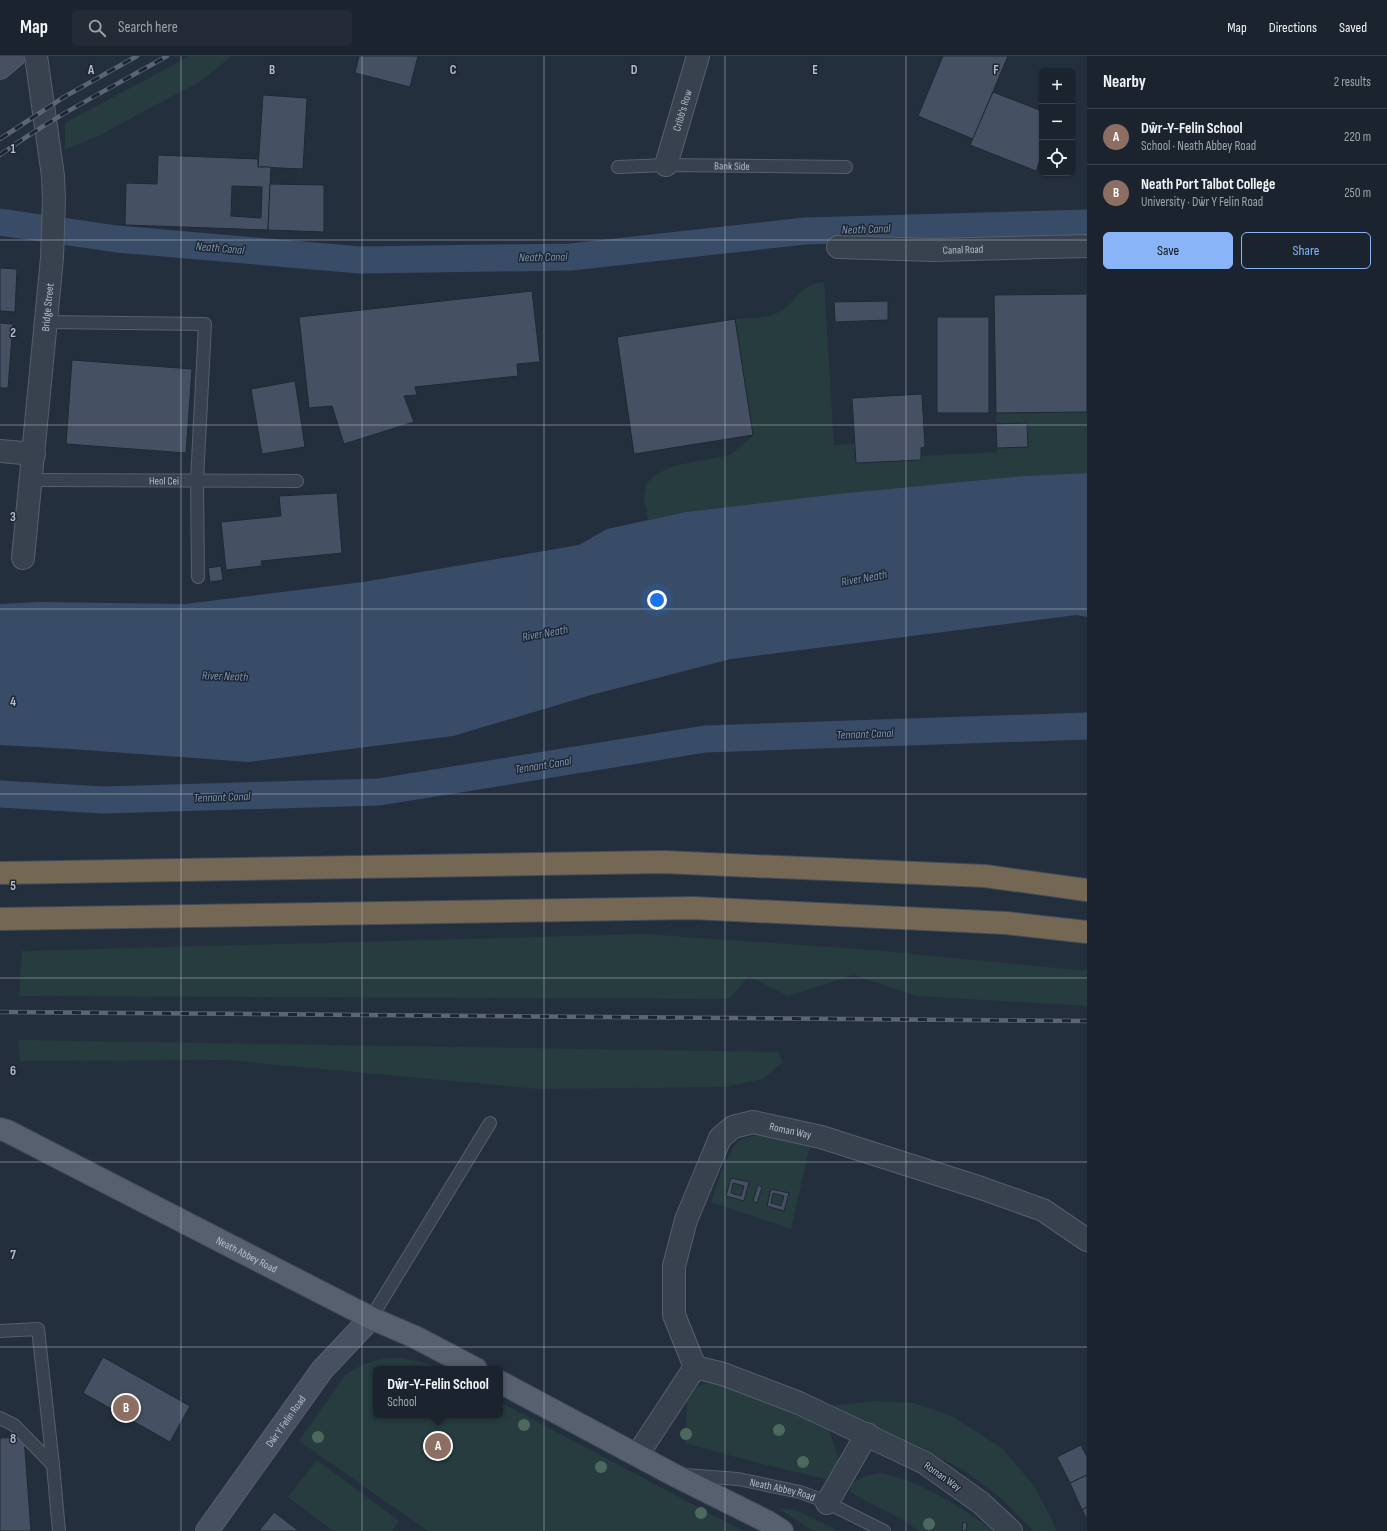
<!DOCTYPE html>
<html lang="en">
<head>
<meta charset="utf-8">
<style>
  :root { --surface:#1b232e; --page:#242b36; --text:#f1f3f6; --muted:#a0a4aa; --line:#39404a; --accent:#8ab4f8 }
  body { margin:0; font-family:"Sofia Sans Condensed",sans-serif; background:var(--page); color:var(--text) }
  .controls { position:absolute; right:12px; top:12px; display:grid; overflow:hidden; border-radius:6px; box-shadow:0 1px 3px #0004 }
  .controls button { width:36px; height:36px; display:grid; place-items:center; padding:0; border:0; border-bottom:1px solid var(--line); background:var(--surface); color:var(--text); font:20px sans-serif }
  .you { position:absolute; left:657px; top:544px; width:14px; height:14px; margin:-10px; border:3px solid #fff; border-radius:50%; background:#1a73e8; box-shadow:0 0 0 6px #1a73e833 }
  .badge { display:grid; place-items:center; width:26px; height:26px; border-radius:50%; background:var(--accent); color:#fff; font-size:13px; font-weight:700 }
  .pin { position:absolute; translate:-50% -50%; border:2px solid #fff; box-shadow:0 1px 4px #0006 }
  .popup { position:absolute; left:373px; top:1310px; width:130px; height:52px; box-sizing:border-box; display:grid; place-content:center; border-radius:6px; background:var(--surface); filter:drop-shadow(0 1px 3px #0005); font-size:13px; white-space:nowrap; color:var(--muted) }
  .popup b { font-size:15px; color:var(--text) }
  .popup::after { content:''; position:absolute; left:50%; top:100%; margin-left:-8px; border:8px solid transparent; border-top-color:var(--surface) }
  .list { margin:0; padding:0; list-style:none }
  h2 { display:flex; justify-content:space-between; align-items:center; height:52px; margin:0; padding:0 16px; font-size:17px }
  h2 small { font-size:13px; font-weight:400; color:var(--muted) }
  .list li { display:grid; grid-template-columns:26px 1fr auto; gap:12px; align-items:center; box-sizing:border-box; height:56px; padding:0 16px; border-top:1px solid var(--line) }
  .list b { display:block; font-size:15px; white-space:nowrap }
  .list p { margin:0; font-size:13px; white-space:nowrap; color:var(--muted) }
  .list em { font-size:13px; font-style:normal; color:var(--muted) }
  .actions { display:flex; gap:8px; padding:12px 16px }
  .actions a { flex:1; padding:9px 0; border:1px solid var(--accent); border-radius:6px; text-align:center; font-size:14px; color:var(--accent) }
  .actions .main { background:var(--accent); color:#111 }
  .icon { flex:none; width:22px; height:22px; fill:none; stroke:currentColor; stroke-width:2; stroke-linecap:round; stroke-linejoin:round }
  .map { position:relative; flex:none; width:1087px; height:1475px; overflow:hidden }
  header { display:flex; align-items:center; gap:24px; box-sizing:border-box; height:56px; padding:0 20px; background:var(--surface); border-bottom:1px solid var(--line) }
  header strong { font-size:19px }
  nav { display:flex; gap:22px; margin-inline-start:auto; font-size:14px }
  .search { width:280px; height:36px; background:var(--page); display:flex; align-items:center; gap:10px; box-sizing:border-box; padding:0 14px; border-radius:6px; color:var(--muted); font-size:15px }
  main { display:flex }
  aside { flex:1; background:var(--surface) }
  .map>svg:first-child { display:block }
</style>
</head>
<body>
<header>
<strong>Map</strong>
<div class="search"><svg class="icon" aria-label="search" viewBox="0 0 24 24"><circle cx="10" cy="10" r="6"/><path d="M15 15l6 6"/></svg>Search here</div>
<nav><a>Map</a><a>Directions</a><a>Saved</a></nav>
</header>
<main>
<div class="map">
<svg width="1087" height="1475" viewBox="0 0 1087 1475">
  <rect width="100%" height="100%" fill="#242f3e"/>
  <!-- green -->
  <g fill="#263c3f">
    <polygon points="190,0 232,0 199,26 98,80 65,94 65,67"/>
    <path d="M824 226 834 389 855 388 856 407 921 404V400L997 396 996 357 1087 356V417L1024 420 837 438 686 456 648 464 644 442 646 428 655 419 673 410 730 399 753 380 735 263C752 262 770 263 784 253 801 240 799 230 824 226Z"/>
    <polygon points="644,878 872,894 1087,915 1087,950 917,940 854,919 788,940 749,920 729,943 19,940 22,895"/>
    <polygon points="18,984 778,996 783,1006 763,1023 725,1031 539,1033 225,1004 20,1005"/>
    <path d="M765 1079 810 1089 791 1173 711 1146C716 1131 727 1096 738 1086 745 1080 755 1080 765 1079Z"/>
    <polygon points="399,1302 427,1307 439,1313 376,1313 376,1359 500,1359 500,1346 743,1475 428,1475 299,1385 345,1319 362,1309 380,1303"/>
    <polygon points="720,1326 735,1328 822,1368 830,1377 840,1407 826,1423 754,1406 685,1387 687,1346 694,1334 703,1328"/>
    <polygon points="875,1345 914,1347 954,1361 1003,1393 1034,1430 1052,1464 1056,1475 1033,1475 1003,1444 968,1417 925,1393 831,1350"/>
    <polygon points="317,1404 399,1465 392,1475 333,1475 288,1441"/>
    <path d="M883 1417C922 1427 961 1450 993 1475H919L903 1464 851 1437V1428L865 1420Z"/>
    <polygon points="778,1452 798,1455 839,1475 813,1475"/>
  </g>
  <!-- water -->
  <polygon fill="#394c67" points="1087,417 1087,561 1076,559 731,603 591,639 453,680 249,706 71,693 0,689 0,548 40,546 185,548 363,526 579,489 607,473 686,456 837,438 1024,420"/>
  <g fill="none" stroke-linecap="round" stroke-linejoin="round">
    <!-- canal -->
    <g stroke="#394c67" stroke-width="27">
      <polyline points="0,166 117,183 360,204 571,201 805,175 1087,167"/>
      <polyline points="0,738 103,744 379,736 705,683 1087,670"/>
    </g>
  </g>
  <!-- building -->
  <g fill="#455162" stroke="#1f2835" fill-rule="evenodd">
    <polygon points="359,0 418,0 410,31 355,17"/>
    <polygon points="943,0 1008,0 973,83 918,60"/>
    <polygon points="993,36 1042,55 1042,98 1036,115 970,89"/>
    <polygon points="263,39 307,42 303,113 258,111"/>
    <path d="M158 99 258 103V111H271L268 174 125 169 126 127 157 128ZM232 130 262 131 261 162 231 160Z"/>
    <polygon points="270,128 324,129 324,176 268,174"/>
    <polygon points="0,212 17,213 15,256 0,255"/>
    <polygon points="532,235 540,306 517,308 518,320 415,331 417,339 404,340 414,366 344,388 332,350 309,352 299,261"/>
    <polygon points="1087,238 1087,356 996,357 994,239"/>
    <polygon points="888,245 888,264 835,266 834,246"/>
    <rect x="937" y="261" width="52" height="96"/>
    <polygon points="735,263 753,379 634,398 617,281"/>
    <polygon points="0,267 13,268 8,332 0,332"/>
    <polygon points="72,304 192,313 186,397 66,388"/>
    <polygon points="295,325 305,391 262,398 251,333"/>
    <polygon points="922,338 925,391 921,392 921,404 856,407 852,342"/>
    <polygon points="1027,367 1028,391 997,392 996,368"/>
    <polygon points="337,437 342,497 261,505 262,510 226,514 221,466 281,460 279,440"/>
    <polygon points="221,510 223,524 210,526 208,512"/>
    <path d="M731 1122 749 1126 744 1145 726 1140ZM733 1127 744 1130 741 1140 731 1137Z"/>
    <polygon points="758,1129 762,1131 757,1147 753,1145"/>
    <path d="M771 1133 789 1137 784 1155 767 1150ZM773 1137 784 1140 781 1150 771 1147Z"/>
    <polygon points="103,1301 190,1350 170,1386 83,1337"/>
    <polygon points="24,1381 31,1475 0,1475 0,1382"/>
    <polygon points="1081,1389 1087,1401 1087,1419 1070,1427 1057,1401"/>
    <polygon points="1087,1419 1087,1451 1082,1454 1070,1427"/>
    <polygon points="1087,1451 1087,1463 1082,1454"/>
    <polygon points="274,1456 299,1475 259,1475"/>
    <polygon points="963,1466 967,1467 966,1475 962,1475"/>
  </g>
  <g fill="none" stroke-linecap="round" stroke-linejoin="round">
    <!-- lane casing -->
    <g stroke="#565f6c" stroke-width="14">
      <g id="lane">
        <path id="s1" d="M618 111 666 109 846 111"/>
        <polyline points="47,266 205,268 197,425 198,521"/>
        <path id="s2" d="M31 424 297 425"/>
        <polyline points="371,1262 490,1067"/>
        <polyline points="0,1275 38,1273 53,1409"/>
        <polyline points="0,1362 14,1369 53,1409 59,1475"/>
        <path id="s3" d="M685 1419 738 1423 800 1436 822 1444 884 1475"/>
      </g>
    </g>
    <!-- street casing -->
    <g stroke="#565f6c" stroke-width="24">
      <g id="street">
        <path id="s4" d="M666 109 698 0"/>
        <path id="s5" d="M838 191 934 194 1087 190"/>
        <polyline points="0,395 34,398"/>
        <path id="s6" d="M23 502 52 202 54 144 53 120 36 0"/>
        <polyline points="638,1398 695,1311"/>
        <polyline points="827,1447 867,1378"/>
        <path id="s7" d="M1011 1475 981 1447 925 1407 799 1347 723 1318 695 1311 674 1259V1210L686 1164 720 1082 733 1071 753 1066 821 1081 981 1132 1043 1154 1087 1184"/>
      </g>
    </g>
    <!-- secondary casing -->
    <g stroke="#565f6c" stroke-width="24">
      <g id="secondary">
        <polyline points="0,12 14,0"/>
        <path id="s8" d="M207 1475 322 1314 371 1262"/>
      </g>
    </g>
    <!-- primary casing -->
    <g stroke="#414a57" stroke-width="24">
      <g id="primary">
        <path id="s9" d="M0 1073 7 1075 285 1218 371 1262 415 1281 476 1313"/>
        <polyline points="500,1326 674,1419 768,1466 782,1475"/>
      </g>
    </g>
    <!-- highway casing -->
    <g stroke="#434c59" stroke-width="24">
      <g id="highway">
        <polyline points="0,817 663,806 985,820 1087,834"/>
        <polyline points="0,863 693,852 1006,867 1087,876"/>
      </g>
    </g>
    <!-- lane -->
    <use href="#lane" stroke="#38414e" stroke-width="12"/>
    <!-- street -->
    <use href="#street" stroke="#38414e" stroke-width="22"/>
    <!-- secondary -->
    <use href="#secondary" stroke="#465061" stroke-width="22"/>
    <!-- primary -->
    <use href="#primary" stroke="#56606e" stroke-width="22"/>
    <!-- highway -->
    <use href="#highway" stroke="#746855" stroke-width="22"/>
    <!-- rail casing -->
    <g stroke="#5a6575" stroke-width="4.5">
      <g id="rail">
        <polyline points="0,83 64,41 137,0"/>
        <path d="M0 99C52 61 111 32 167 0"/>
        <polyline points="0,956 1087,965"/>
      </g>
    </g>
    <!-- rail -->
    <use href="#rail" stroke="#1d2633" stroke-width="3" stroke-dasharray="9" stroke-linecap="butt"/>
  </g>
  <!-- trees -->
  <g fill="#4b6a5d">
    <circle cx="524" cy="1369" r="6"/>
    <circle cx="779" cy="1374" r="6"/>
    <circle cx="686" cy="1378" r="6"/>
    <circle cx="318" cy="1381" r="6"/>
    <circle cx="803" cy="1406" r="6"/>
    <circle cx="601" cy="1411" r="6"/>
    <circle cx="701" cy="1457" r="6"/>
    <circle cx="929" cy="1468" r="6"/>
  </g>
  <!-- grid -->
  <path fill="none" stroke="#b4bcc9" stroke-width="1" stroke-opacity="0.55" d="M181 0V1475M362 0V1475M544 0V1475M725 0V1475M906 0V1475M0 184H1087M0 369H1087M0 553H1087M0 738H1087M0 922H1087M0 1106H1087M0 1291H1087"/>
  <g text-anchor="middle" stroke-width="3" stroke-linejoin="round" paint-order="stroke">
    <!-- street labels -->
    <g font-size="11" fill="#b4bcc9" stroke="#1d2633">
      <text dy="4" stroke="none"><textPath href="#s4" startOffset="57">Cribb's Row</textPath></text>
      <text dy="4" stroke="none"><textPath href="#s1" startOffset="114">Bank Side</textPath></text>
      <text dy="4" stroke="none"><textPath href="#s5" startOffset="125">Canal Road</textPath></text>
      <text dy="4" stroke="none"><textPath href="#s6" startOffset="252">Bridge Street</textPath></text>
      <text dy="4" stroke="none"><textPath href="#s2" startOffset="133">Heol Cei</textPath></text>
      <text dy="4" stroke="none"><textPath href="#s7" startOffset="677">Roman Way</textPath></text>
      <text dy="4" stroke="none"><textPath href="#s9" startOffset="277">Neath Abbey Road</textPath></text>
      <text dy="4" stroke="none"><textPath href="#s8" startOffset="135">Dŵr Y Felin Road</textPath></text>
      <text transform="translate(943 1420) rotate(35)" y="4">Roman Way</text>
      <text dy="4" stroke="none"><textPath href="#s3" startOffset="99">Neath Abbey Road</textPath></text>
    </g>
    <!-- water labels -->
    <g font-size="12" font-style="italic" fill="#7c92b1" stroke="#1d2633">
      <text transform="translate(866 173) rotate(-2)" y="4">Neath Canal</text>
      <text transform="translate(220 192) rotate(5)" y="4">Neath Canal</text>
      <text transform="translate(543 201) rotate(-1)" y="4">Neath Canal</text>
      <text transform="translate(864 522) rotate(-10)" y="4">River Neath</text>
      <text transform="translate(545 577) rotate(-10)" y="4">River Neath</text>
      <text transform="translate(225 620) rotate(2)" y="4">River Neath</text>
      <text transform="translate(865 678) rotate(-2)" y="4">Tennant Canal</text>
      <text transform="translate(543 709) rotate(-9)" y="4">Tennant Canal</text>
      <text transform="translate(222 741) rotate(-2)" y="4">Tennant Canal</text>
    </g>
  </g>
  <g font-size="13" text-anchor="middle" font-weight="bold" fill="#b4bcc9" stroke="#1d2633" stroke-width="3" stroke-linejoin="round" paint-order="stroke">
    <text x="91" y="18">A</text>
    <text x="272" y="18">B</text>
    <text x="453" y="18">C</text>
    <text x="634" y="18">D</text>
    <text x="815" y="18">E</text>
    <text x="996" y="18">F</text>
    <text x="13" y="97">1</text>
    <text x="13" y="281">2</text>
    <text x="13" y="465">3</text>
    <text x="13" y="650">4</text>
    <text x="13" y="834">5</text>
    <text x="13" y="1019">6</text>
    <text x="13" y="1203">7</text>
    <text x="13" y="1387">8</text>
  </g>
</svg>
<div class="controls">
<button>+</button>
<button>−</button>
<button><svg class="icon" aria-label="locate" viewBox="0 0 24 24"><circle cx="12" cy="12" r="6"/><path d="M12 2v4M12 18v4M2 12h4M18 12h4"/></svg></button>
</div>
<div class="you"></div>
<div class="pin badge" style="left:438px;top:1390px;background:#8d6e63">A</div>
<div class="popup"><b>Dŵr-Y-Felin School</b>School</div>
<div class="pin badge" style="left:126px;top:1352px;background:#8d6e63">B</div>
</div>
<aside>
<h2>Nearby<small>2 results</small></h2>
<ul class="list">
<li><span class="badge" style="background:#8d6e63">A</span><div><b>Dŵr-Y-Felin School</b><p>School · Neath Abbey Road</p></div><em>220 m</em></li>
<li><span class="badge" style="background:#8d6e63">B</span><div><b>Neath Port Talbot College</b><p>University · Dŵr Y Felin Road</p></div><em>250 m</em></li>
</ul>
<div class="actions"><a class="main">Save</a><a>Share</a></div>
</aside>
</main>
</body>
</html>
